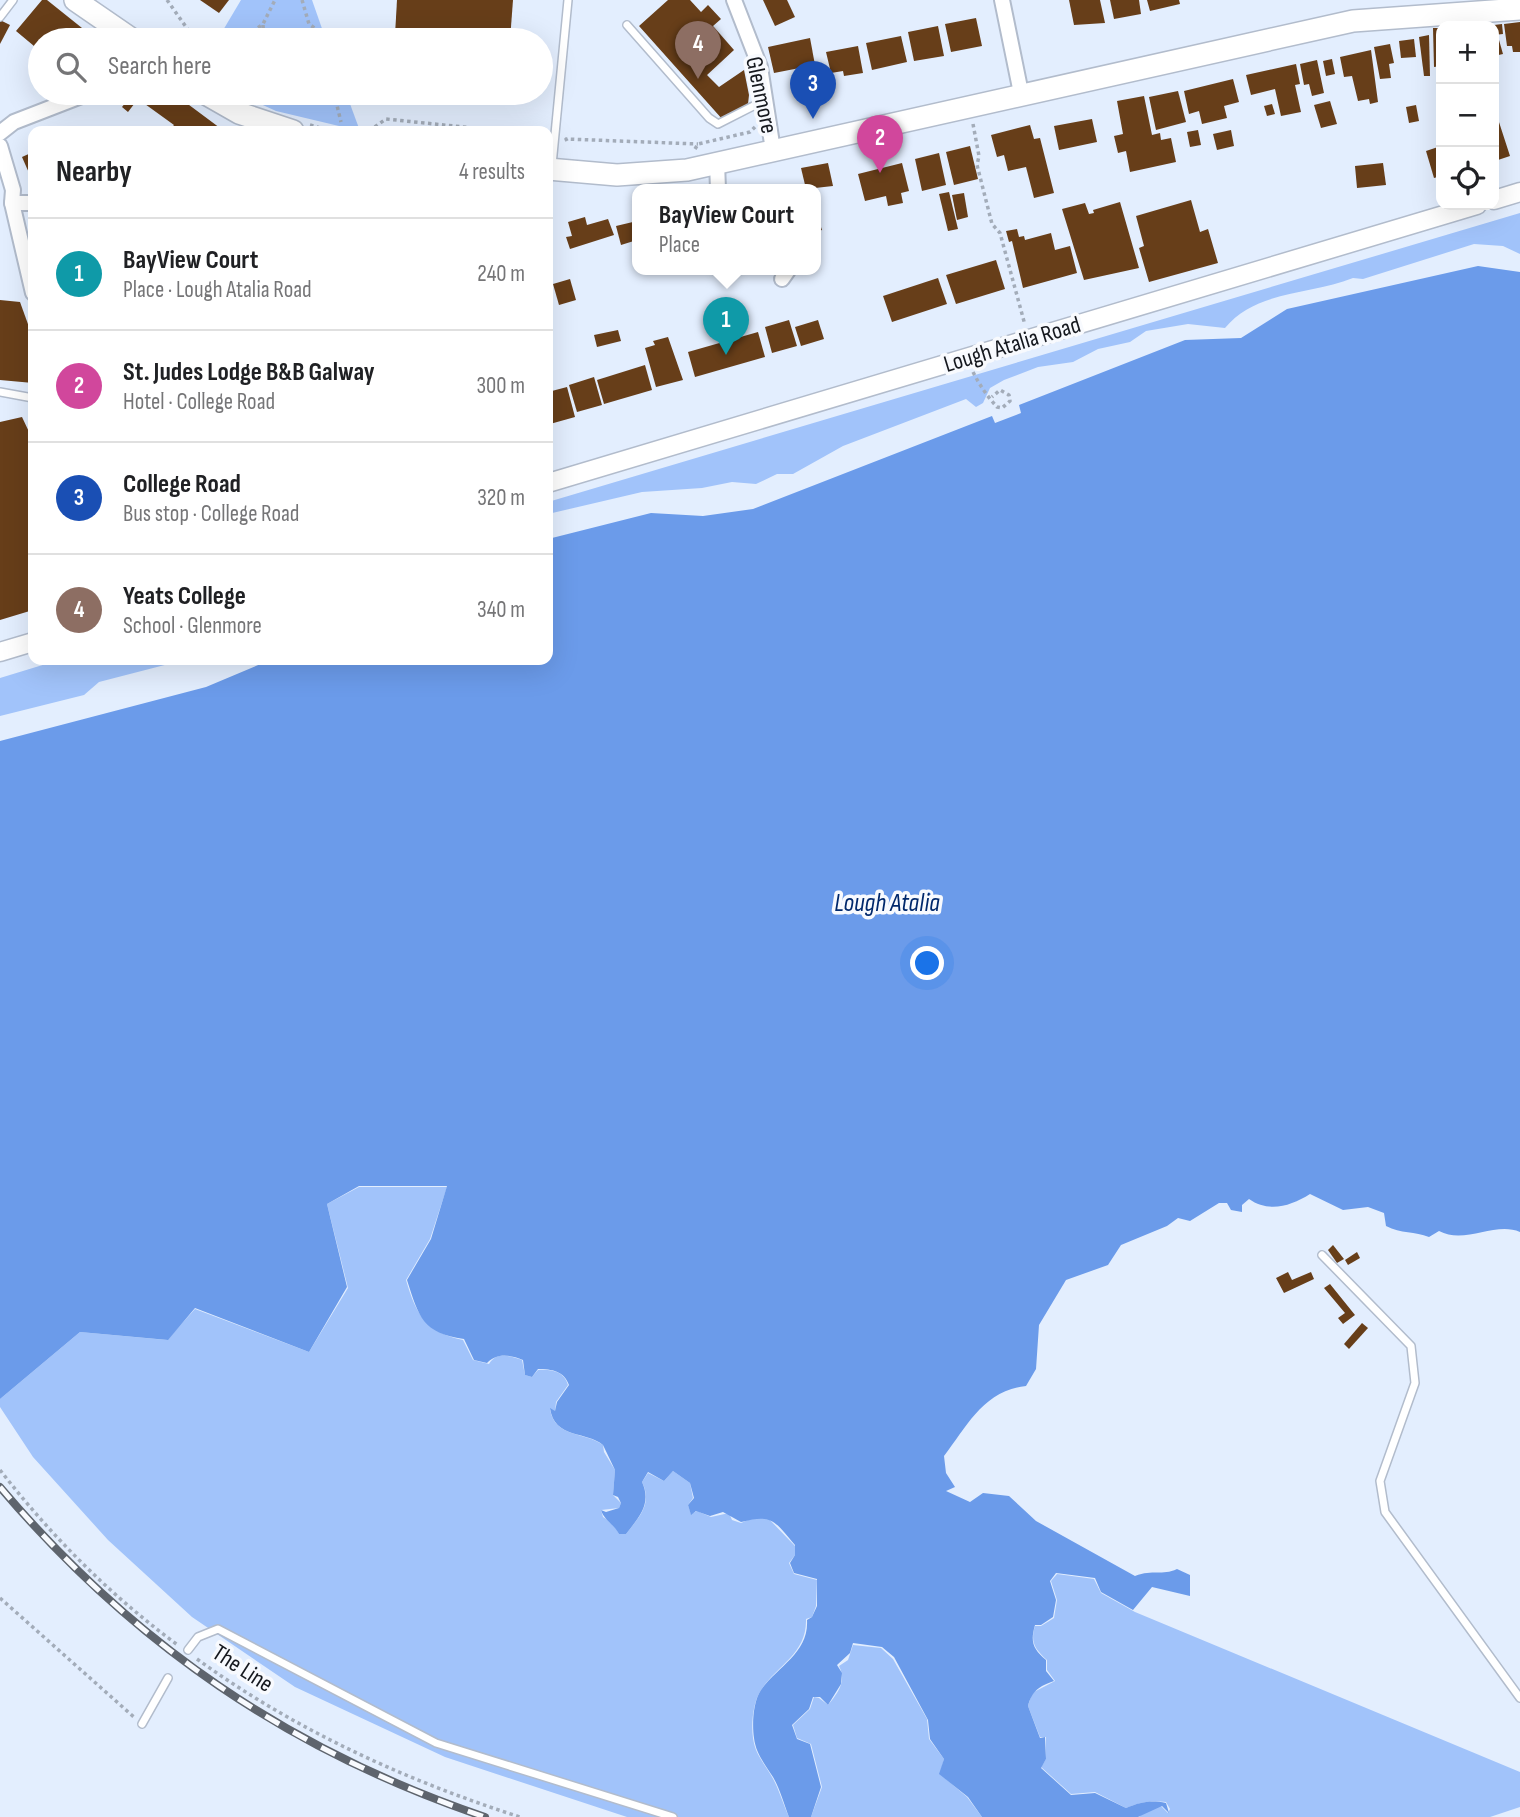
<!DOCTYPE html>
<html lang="en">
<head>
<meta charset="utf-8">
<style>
  :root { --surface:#fff; --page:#f6f6f6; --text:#202124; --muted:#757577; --line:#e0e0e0; --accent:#1a73e8 }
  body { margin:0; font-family:"Sofia Sans Condensed",sans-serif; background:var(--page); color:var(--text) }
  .controls { position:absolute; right:21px; top:21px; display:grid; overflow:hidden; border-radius:14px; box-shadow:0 7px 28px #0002 }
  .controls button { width:63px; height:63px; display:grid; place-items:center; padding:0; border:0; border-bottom:2px solid var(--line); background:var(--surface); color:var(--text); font:35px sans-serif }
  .you { position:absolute; left:928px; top:964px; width:24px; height:24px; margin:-18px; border:5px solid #fff; border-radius:50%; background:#1a73e8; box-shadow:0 0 0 10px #1a73e833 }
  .badge { display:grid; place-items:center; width:46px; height:46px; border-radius:50%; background:var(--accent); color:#fff; font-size:23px; font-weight:700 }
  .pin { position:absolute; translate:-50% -58px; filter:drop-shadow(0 2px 4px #0008) }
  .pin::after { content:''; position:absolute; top:37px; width:24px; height:21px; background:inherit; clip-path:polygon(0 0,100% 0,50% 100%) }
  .popup { position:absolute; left:632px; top:184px; width:189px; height:91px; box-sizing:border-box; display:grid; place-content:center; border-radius:14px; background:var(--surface); filter:drop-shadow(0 2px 5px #0005); font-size:23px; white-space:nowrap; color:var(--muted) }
  .popup b { font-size:26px; color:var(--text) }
  .popup::after { content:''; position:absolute; left:50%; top:100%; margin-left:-14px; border:14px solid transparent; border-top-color:var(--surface) }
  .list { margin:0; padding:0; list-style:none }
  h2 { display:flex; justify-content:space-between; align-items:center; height:91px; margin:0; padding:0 28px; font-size:30px }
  h2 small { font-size:23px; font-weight:400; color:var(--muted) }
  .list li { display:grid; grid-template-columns:46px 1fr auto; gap:21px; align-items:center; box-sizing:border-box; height:112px; padding:0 28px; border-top:2px solid var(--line) }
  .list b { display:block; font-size:26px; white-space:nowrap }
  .list p { margin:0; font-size:23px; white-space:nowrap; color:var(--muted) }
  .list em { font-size:23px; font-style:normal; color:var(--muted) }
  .icon { flex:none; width:38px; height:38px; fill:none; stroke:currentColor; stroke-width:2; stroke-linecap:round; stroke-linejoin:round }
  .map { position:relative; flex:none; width:1520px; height:1817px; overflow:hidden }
  .search { position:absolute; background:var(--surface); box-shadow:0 7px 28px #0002; left:28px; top:28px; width:525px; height:77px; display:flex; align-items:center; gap:18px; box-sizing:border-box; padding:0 24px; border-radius:38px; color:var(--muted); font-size:26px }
  .panel { position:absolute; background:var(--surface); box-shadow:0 7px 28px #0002; left:28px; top:126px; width:525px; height:539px; border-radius:14px }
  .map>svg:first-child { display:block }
</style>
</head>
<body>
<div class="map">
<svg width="1520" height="1817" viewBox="0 0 1520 1817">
  <rect width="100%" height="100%" fill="#e3eefe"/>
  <!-- green -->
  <g fill="#a1c3fa">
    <polygon points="241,0 312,0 326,40 223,40 219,37"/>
    <polygon points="236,93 346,93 360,131 276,111"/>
    <path d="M1520 213V254L1503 246 1474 244 1363 279 1353 278C1311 295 1256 290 1225 328L1188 324 1146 331 1130 342 1098 349 1073 362 1038 367 1004 380 990 388 983 403 976 407 966 399 843 446 793 474H777L756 484 732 482 702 488 642 492 548 514V502Z"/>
    <polygon points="59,660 184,660 99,682 84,695 0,716 0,678"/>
    <path d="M359 1187H447L430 1239 406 1280C416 1315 427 1333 463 1340L473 1360 489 1364C497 1351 510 1356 522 1360L525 1375 532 1377 538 1370C551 1369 564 1371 568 1385L556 1402 555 1412 550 1409C554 1438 586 1432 603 1445L604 1452 615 1470 613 1495 621 1503 619 1508 601 1510 603 1517 614 1524 619 1534H626C639 1517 653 1504 642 1482L648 1473 664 1481 673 1471 690 1483 693 1498 688 1505 691 1514 697 1511 711 1517 729 1513 732 1520 741 1523 755 1517H767L795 1546V1555L789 1563 794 1574 817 1580 816 1606 812 1617 806 1619C807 1654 777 1665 761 1690 753 1702 751 1724 753 1738 755 1754 764 1763 772 1777 779 1789 783 1804 789 1817H627L445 1757 295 1687 192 1617 108 1540 33 1457 0 1407V1399L80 1332 167 1340 195 1309 309 1352 348 1288 327 1204Z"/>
    <path d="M1057 1574 1094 1579 1101 1593 1135 1612 1520 1772V1807L1490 1817H1139L1149 1807 1161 1806 1168 1813 1170 1809 1166 1802C1150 1800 1141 1802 1126 1808L1095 1792 1071 1794 1041 1767 1046 1759V1737H1040L1028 1706 1032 1693 1055 1681 1047 1670V1660C1035 1649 1030 1642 1035 1626H1041L1054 1618 1057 1600 1051 1581Z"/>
    <path d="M853 1645 881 1648 893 1659 927 1719 929 1739 944 1759 940 1774 967 1797 982 1817H811L822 1787 811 1744 797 1738 793 1725 810 1709 814 1697 819 1698 828 1705C838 1693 847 1681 839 1666L848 1660Z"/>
  </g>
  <!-- water -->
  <path fill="#6b9bea" d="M1478 266 1520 272V1232C1495 1221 1465 1245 1439 1231L1429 1237C1415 1231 1401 1234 1386 1226L1384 1213 1368 1207 1343 1210 1310 1194C1291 1206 1269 1213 1249 1199L1242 1205V1212L1231 1210 1227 1203H1219L1190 1221 1178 1218 1167 1226 1121 1245 1108 1265 1066 1280 1039 1325 1036 1369 1026 1386C984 1390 967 1426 944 1456L946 1473 955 1487 946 1491 970 1502 983 1493 1009 1496 1036 1521 1135 1576C1153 1569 1162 1576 1177 1569L1190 1575V1596L1152 1587 1133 1610 1101 1592 1095 1578 1056 1573 1050 1581 1056 1600 1053 1617 1041 1625H1035C1030 1642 1033 1649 1046 1660V1671L1054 1681C1039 1686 1032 1691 1028 1706L1040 1738 1045 1737 1046 1759 1041 1768 1071 1795 1095 1793 1126 1808C1141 1802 1150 1800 1166 1803L1169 1813 1162 1806 1138 1817H982L968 1797 939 1774 944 1759 930 1739 928 1720 894 1657 882 1647 853 1643 850 1653 837 1665 842 1673 841 1684 828 1705 820 1697H813L809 1709 792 1725 797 1739 810 1744 821 1787 811 1817H789C784 1804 780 1789 773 1777 765 1764 756 1754 754 1738 752 1724 753 1702 761 1690 778 1666 809 1653 807 1620L812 1617 817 1606V1579L794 1573 790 1563 795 1555V1545C774 1520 772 1514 741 1522L723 1512 710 1516 696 1511 691 1515 688 1505 694 1498 690 1483 673 1471 664 1481 648 1472 642 1482C652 1504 639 1517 626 1534H619C614 1524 604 1520 601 1510L606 1512 619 1508 621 1503 618 1497 613 1495 615 1470 603 1445C587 1431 554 1439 550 1408L555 1411 557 1402 569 1385C564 1371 552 1369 538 1369L532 1377 525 1375 523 1360C510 1355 498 1352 487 1363L474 1360 464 1339C422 1333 419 1317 407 1280L431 1239 447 1186H359L327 1204 347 1287 309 1352 195 1308 168 1340 80 1332 0 1399V741L206 687 270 660H548V539L651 513 703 516 753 509 992 416 995 423 1021 413 1019 405 1185 340 1241 338 1287 309Z"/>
  <!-- building -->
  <g fill="#673e19">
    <polygon points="42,0 47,0 97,40 40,40 40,51 16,31"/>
    <polygon points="200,0 229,0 219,13"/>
    <polygon points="397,0 513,0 510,40 395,35"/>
    <polygon points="668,0 690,0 701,12 708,5 721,19 713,26 734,50 707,75 719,87 744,70 749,95 748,104 723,120 639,26"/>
    <polygon points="763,0 787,0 795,17 775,26"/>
    <polygon points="1069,0 1100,0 1105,23 1074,25"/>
    <polygon points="1110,0 1139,0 1141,14 1114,19"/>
    <polygon points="1147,0 1179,0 1180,4 1150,11"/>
    <polygon points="976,18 982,46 951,52 945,24"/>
    <polygon points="0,20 10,25 0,44"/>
    <polygon points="1520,22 1520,52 1513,52 1512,46 1507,46 1504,24"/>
    <polygon points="1502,24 1503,34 1494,35 1494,25"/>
    <polygon points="938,26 944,56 914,61 908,32"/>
    <polygon points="1433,28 1441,28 1441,66 1434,67"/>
    <polygon points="1429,35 1430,76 1424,76 1419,37"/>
    <polygon points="901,36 907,62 872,70 866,43"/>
    <polygon points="810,38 815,65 774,73 768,47"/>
    <polygon points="1414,39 1416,57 1401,58 1399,41"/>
    <polygon points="1499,40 1503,54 1494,56 1494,41"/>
    <polygon points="1390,44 1394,63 1389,64 1391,78 1380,79 1374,47"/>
    <polygon points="858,46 863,73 844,76 843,71 831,73 826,52"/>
    <polygon points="1371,50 1378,102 1370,104 1369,99 1358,101 1352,76 1344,77 1340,57"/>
    <polygon points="1332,59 1335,74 1326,76 1323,61"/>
    <polygon points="1317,60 1324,93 1312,96 1309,84 1304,85 1300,64"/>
    <polygon points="1296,64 1300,84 1295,85 1301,112 1281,116 1275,89 1251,95 1246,75"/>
    <polygon points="1233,79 1239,102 1224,106 1227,118 1202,124 1199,111 1189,114 1184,91"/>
    <polygon points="1178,91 1186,122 1156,130 1149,97"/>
    <polygon points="133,93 173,93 220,128 218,131 169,131 174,125 138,99 128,112 122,107"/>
    <polygon points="1144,96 1152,135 1160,133 1161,140 1171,138 1176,162 1130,172 1126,151 1118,153 1114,136 1123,134 1117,101"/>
    <polygon points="1330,101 1337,124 1321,128 1314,105"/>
    <polygon points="1272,104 1275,114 1267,116 1264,106"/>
    <polygon points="1416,105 1419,121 1409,123 1406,107"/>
    <polygon points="1092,119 1097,142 1059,150 1054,126"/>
    <polygon points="1498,119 1510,156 1495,161 1499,174 1494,175 1494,120"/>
    <polygon points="1030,125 1034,139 1040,138 1054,193 1034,198 1026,167 1008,171 1004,155 997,157 991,135"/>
    <polygon points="1198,130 1201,145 1190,147 1187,132"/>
    <polygon points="1231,130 1234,146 1217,150 1213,134"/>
    <polygon points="970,146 978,179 954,185 946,152"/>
    <polygon points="1441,146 1441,176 1434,178 1426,151"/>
    <polygon points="33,152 33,182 22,157"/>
    <polygon points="939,153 946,185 922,191 915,159"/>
    <polygon points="828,163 833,186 806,189 801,168"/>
    <polygon points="902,163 909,191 901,193 903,203 888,206 886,196 865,201 858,174"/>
    <polygon points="1383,163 1386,185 1357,188 1355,166"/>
    <polygon points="949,192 958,229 948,231 939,194"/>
    <polygon points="964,193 968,217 957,220 952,195"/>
    <polygon points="1191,200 1200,232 1208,229 1218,263 1149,282 1139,248 1144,246 1136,216"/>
    <polygon points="1120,202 1139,268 1084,280 1062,209 1085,203 1089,214 1094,213 1093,210"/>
    <polygon points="815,210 822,230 815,232"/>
    <polygon points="585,217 587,225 608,219 614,235 570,249 566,237 572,236 568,222"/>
    <polygon points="637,221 637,240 621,245 616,226"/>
    <polygon points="1017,229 1019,237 1024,236 1025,240 1051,233 1055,250 1070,246 1077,273 1023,288 1012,241 1009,242 1006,231"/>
    <polygon points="996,260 1005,289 956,304 946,275"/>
    <polygon points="938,278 947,304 892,322 883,296"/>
    <polygon points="570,279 576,300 559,305 553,284"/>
    <polygon points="0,300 20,302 33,338 33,383 0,380"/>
    <polygon points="789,320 797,346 772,353 765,327"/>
    <polygon points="818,320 824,339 801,346 795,327"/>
    <polygon points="618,330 621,341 597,347 594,335"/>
    <polygon points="758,332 765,357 695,377 688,352"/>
    <polygon points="668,337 683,380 656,387 645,348 655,345 653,341"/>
    <polygon points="645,365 652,390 604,404 597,380"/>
    <polygon points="594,377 602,405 577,412 569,385"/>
    <polygon points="567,387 575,417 550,424 548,392"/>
    <polygon points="22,417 30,434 33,433 33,610 0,620 0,422"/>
    <polygon points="1333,1245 1344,1259 1337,1263 1328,1250"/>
    <polygon points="1357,1252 1360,1258 1348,1265 1345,1260"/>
    <polygon points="1288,1272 1292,1280 1311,1272 1314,1279 1284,1293 1276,1278"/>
    <polygon points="1330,1284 1355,1315 1343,1324 1338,1318 1345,1313 1324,1288"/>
    <polygon points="1362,1323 1368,1328 1349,1349 1344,1344"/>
  </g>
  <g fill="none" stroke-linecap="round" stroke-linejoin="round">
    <!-- service casing -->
    <g stroke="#b2bccc" stroke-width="10">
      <g id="service">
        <polyline points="0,17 13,0"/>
        <polyline points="627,25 709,118 718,124 765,100"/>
        <polyline points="552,165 568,0"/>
        <polyline points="0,392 33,398"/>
        <polyline points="1322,1255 1411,1346 1415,1383 1380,1481 1385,1512 1520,1698"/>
        <polyline points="188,1650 198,1637 218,1629 436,1743 673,1817"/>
        <polyline points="142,1724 168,1678"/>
      </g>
    </g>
    <!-- minor casing -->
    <g stroke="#b2bccc" stroke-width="18">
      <g id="minor">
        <polyline points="734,0 760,67 773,150"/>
        <polyline points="1002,0 1021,93"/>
        <polyline points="0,133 14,122 89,93"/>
        <polyline points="0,146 13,190 12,203 33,293"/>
        <polyline points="717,163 718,189"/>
        <polyline points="12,203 33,203"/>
        <polyline points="782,279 789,269"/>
      </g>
    </g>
    <!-- tertiary casing -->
    <g stroke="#b2bccc" stroke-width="21">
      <g id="tertiary">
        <polyline points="1494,200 1520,192"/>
        <polyline points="548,483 1477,205"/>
        <polyline points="0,652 33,642"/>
      </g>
    </g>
    <!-- secondary casing -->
    <g stroke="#b2bccc" stroke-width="24">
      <g id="secondary">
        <polyline points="75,0 133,40"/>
        <polyline points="204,93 239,113 293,131"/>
        <polyline points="548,169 617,175 687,170 1353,21 1520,9"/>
      </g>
    </g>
    <!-- path -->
    <g stroke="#a3acb9" stroke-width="3.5" stroke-dasharray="3.5 3.5" stroke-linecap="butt">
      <polyline points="167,0 191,34 201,40"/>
      <polyline points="302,0 309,24 320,32 323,40"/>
      <polyline points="263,25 264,40"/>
      <polyline points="241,40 263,24 275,0"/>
      <polyline points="334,93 341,122"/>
      <polyline points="973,124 979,156 977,165 992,224 1000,233 1025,325"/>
      <polyline points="310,125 331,131"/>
      <polyline points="369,131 386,119 502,131"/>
      <polyline points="567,141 566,139 698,144"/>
      <polyline points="695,149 698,144 750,132 755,127"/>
      <path d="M973 372C980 386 988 397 997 407L1002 408 1010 401 1009 395 1000 390 992 397"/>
      <path d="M0 1470C52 1537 111 1596 179 1646"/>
      <polyline points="0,1598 135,1718"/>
      <path d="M197 1659C295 1730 405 1780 520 1817"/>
    </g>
    <!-- service -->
    <use href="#service" stroke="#fff" stroke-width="7"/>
    <!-- minor -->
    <use href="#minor" stroke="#fff" stroke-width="14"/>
    <!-- tertiary -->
    <use href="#tertiary" stroke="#fff" stroke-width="18"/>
    <!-- secondary -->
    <use href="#secondary" stroke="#fff" stroke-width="21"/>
    <!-- rail casing -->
    <g stroke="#5e646d" stroke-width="8">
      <path id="rail" d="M0 1487C133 1644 290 1751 485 1817"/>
    </g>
    <!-- rail -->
    <use href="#rail" stroke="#f8fafe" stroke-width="5" stroke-dasharray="16" stroke-linecap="butt"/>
  </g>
  <g text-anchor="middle" stroke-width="7" stroke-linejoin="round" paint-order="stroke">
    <!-- street labels -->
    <g font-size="24" fill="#15181e" stroke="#f8fafe">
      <text transform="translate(762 95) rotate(78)" y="8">Glenmore</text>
      <text transform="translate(1012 344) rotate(-17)" y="8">Lough Atalia Road</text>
      <text transform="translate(243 1668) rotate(33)" y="8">The Line</text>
    </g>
    <!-- water labels -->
    <g font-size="26" font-style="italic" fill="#00286c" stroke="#f8fafe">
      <text x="887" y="911">Lough Atalia</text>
    </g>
  </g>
</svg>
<div class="controls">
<button>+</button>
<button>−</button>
<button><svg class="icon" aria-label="locate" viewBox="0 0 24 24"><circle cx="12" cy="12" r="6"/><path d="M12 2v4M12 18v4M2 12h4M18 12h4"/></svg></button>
</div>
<div class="you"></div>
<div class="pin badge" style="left:726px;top:355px;background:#0f9aa8">1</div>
<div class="popup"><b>BayView Court</b>Place</div>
<div class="pin badge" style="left:880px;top:173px;background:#d1479c">2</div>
<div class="pin badge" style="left:813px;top:119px;background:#1a4fb4">3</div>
<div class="pin badge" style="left:698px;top:79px;background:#8d6e63">4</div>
<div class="search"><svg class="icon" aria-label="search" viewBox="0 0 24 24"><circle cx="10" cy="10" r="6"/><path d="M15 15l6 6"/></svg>Search here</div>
<section class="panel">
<h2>Nearby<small>4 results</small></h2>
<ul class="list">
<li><span class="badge" style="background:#0f9aa8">1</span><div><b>BayView Court</b><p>Place · Lough Atalia Road</p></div><em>240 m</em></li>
<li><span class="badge" style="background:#d1479c">2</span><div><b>St. Judes Lodge B&amp;B Galway</b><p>Hotel · College Road</p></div><em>300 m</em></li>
<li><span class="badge" style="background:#1a4fb4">3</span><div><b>College Road</b><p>Bus stop · College Road</p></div><em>320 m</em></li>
<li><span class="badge" style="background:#8d6e63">4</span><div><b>Yeats College</b><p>School · Glenmore</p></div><em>340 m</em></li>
</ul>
</section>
</div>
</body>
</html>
